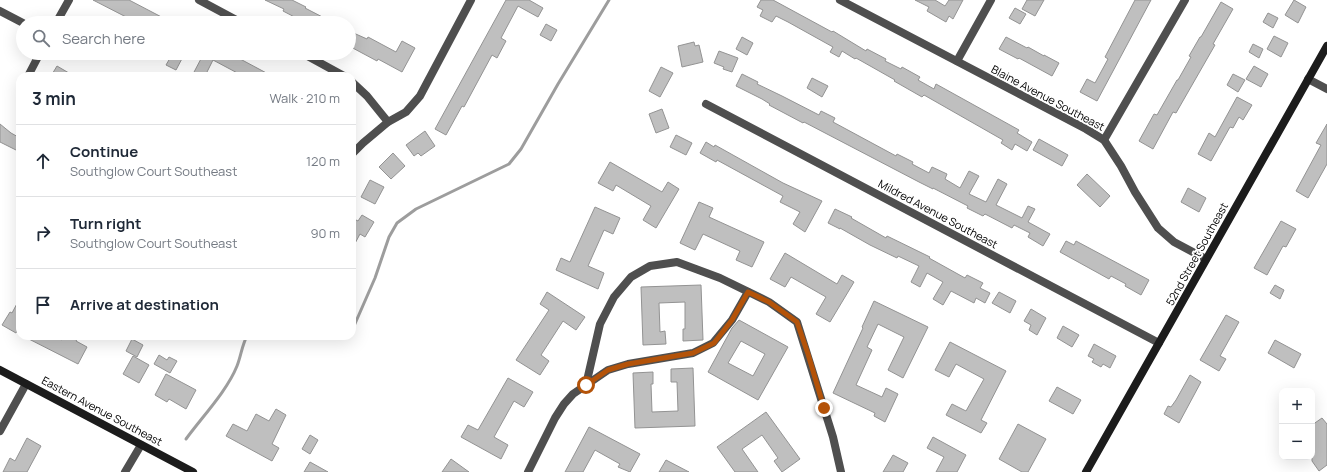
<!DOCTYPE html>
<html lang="en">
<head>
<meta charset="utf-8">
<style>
  :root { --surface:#fff; --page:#f2f2f3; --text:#1f2937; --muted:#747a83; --line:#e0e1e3 }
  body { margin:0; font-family:Manrope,sans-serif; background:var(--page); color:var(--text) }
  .controls { position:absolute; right:12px; bottom:12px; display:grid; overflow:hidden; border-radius:8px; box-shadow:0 4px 16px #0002 }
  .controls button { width:36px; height:36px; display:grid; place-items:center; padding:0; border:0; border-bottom:1px solid var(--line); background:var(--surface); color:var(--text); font:20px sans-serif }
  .stop { position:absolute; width:12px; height:12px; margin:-9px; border:3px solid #b45309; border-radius:50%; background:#fff }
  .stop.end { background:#b45309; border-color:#fff; box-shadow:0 1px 4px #0008 }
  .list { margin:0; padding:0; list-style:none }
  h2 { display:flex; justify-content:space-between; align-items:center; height:52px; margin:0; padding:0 16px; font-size:17px }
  h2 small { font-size:13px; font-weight:400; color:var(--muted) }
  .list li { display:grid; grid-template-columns:26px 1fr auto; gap:12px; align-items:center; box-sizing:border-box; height:72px; padding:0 16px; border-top:1px solid var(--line) }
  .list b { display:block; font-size:15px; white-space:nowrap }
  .list p { margin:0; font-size:13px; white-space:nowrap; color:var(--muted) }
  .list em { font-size:13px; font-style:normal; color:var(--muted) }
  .icon { flex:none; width:22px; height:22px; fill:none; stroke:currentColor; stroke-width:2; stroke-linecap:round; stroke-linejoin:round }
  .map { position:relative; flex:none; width:1327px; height:472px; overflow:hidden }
  .search { position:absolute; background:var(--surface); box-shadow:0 4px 16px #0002; left:16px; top:16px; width:340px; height:44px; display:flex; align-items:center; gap:10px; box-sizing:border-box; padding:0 14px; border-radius:22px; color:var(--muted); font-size:15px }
  .panel { position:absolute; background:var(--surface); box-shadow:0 4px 16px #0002; left:16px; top:72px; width:340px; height:268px; border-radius:12px }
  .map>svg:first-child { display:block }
</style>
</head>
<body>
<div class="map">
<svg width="1327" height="472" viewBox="0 0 1327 472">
  <rect width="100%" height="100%" fill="#fff"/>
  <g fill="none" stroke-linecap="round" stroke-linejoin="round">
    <!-- stream -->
    <g stroke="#9d9d9d" stroke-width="3">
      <polyline points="352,327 354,326 375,278 389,237 397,223 416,209 509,164 521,149 558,84 609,0"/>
      <path d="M186 439C202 417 227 391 237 366 241 356 242 345 247 336"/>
    </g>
  </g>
  <!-- building -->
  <g fill="#bfbfbf" stroke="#939393" fill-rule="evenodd">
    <polygon points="93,0 129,0 173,23 142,23 131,17 130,19"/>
    <polygon points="265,0 292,0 306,7 305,8 334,23 306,23 283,11 284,9"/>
    <polygon points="506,0 529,0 543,8 538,17 518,6 501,38 506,41 497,58 492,55 464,107 462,106 446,135 435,129"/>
    <polygon points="761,0 773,0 832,32 833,31 866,51 867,49 886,59 885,61 901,69 902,67 920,77 918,80 934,89 936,84 1019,130 1017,133 1032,142 1027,151 1015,144 1012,150 1001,143 1003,140 924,95 922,97 894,81 895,80 856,58 855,59 842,51 839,57 830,52 833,47 788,22 776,16 772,22 760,16 763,10 757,7"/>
    <polygon points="915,0 935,0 945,6 949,0 963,0 953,19 949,16 946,22 927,11 929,7"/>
    <polygon points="1027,0 1044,0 1035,16 1022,9"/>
    <polygon points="1135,0 1151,0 1097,101 1080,92 1087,79 1095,83 1108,59 1105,57"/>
    <polygon points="1294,0 1306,7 1298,23 1285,15"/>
    <polygon points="1221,2 1233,9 1213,44 1215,45 1176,113 1173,112 1153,149 1139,141 1154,114 1157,115 1177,80 1178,80 1191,57 1189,56 1200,37 1201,37"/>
    <polygon points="1015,8 1026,14 1020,24 1009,18"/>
    <polygon points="1268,13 1278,18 1273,28 1263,22"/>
    <polygon points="546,24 557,30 551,41 540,35"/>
    <polygon points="349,31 367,39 368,37 396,52 402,41 415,48 402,72 378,59 377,61 349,46"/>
    <polygon points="1274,36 1288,43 1281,57 1267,49"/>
    <polygon points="742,37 753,43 747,55 736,49"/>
    <polygon points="1006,37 1027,48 1028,47 1044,56 1044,55 1059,63 1052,76 1019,58 1018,59 999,49"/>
    <polygon points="694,42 695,46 699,45 703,62 682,67 678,46"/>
    <polygon points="1253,44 1263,49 1259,58 1249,52"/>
    <polygon points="719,51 738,58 732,72 723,69 724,67 714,63"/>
    <polygon points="173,53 185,53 176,70 166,65"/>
    <polygon points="199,53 229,53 272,76 243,76 213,60 205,76 198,76 193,74 203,55"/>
    <polygon points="57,66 74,76 51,76"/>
    <polygon points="1254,66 1268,74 1261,87 1246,79"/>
    <polygon points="661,67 673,73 660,97 649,91"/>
    <polygon points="742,74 758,82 757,84 782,96 819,115 821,111 835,118 833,122 896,156 897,154 913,162 912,164 929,173 932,167 947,174 945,179 960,188 969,171 979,176 969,194 986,202 998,179 1007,184 996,205 1022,218 1028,206 1035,209 1028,222 1050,234 1043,246 1028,237 1030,233 1014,225 1012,228 985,214 983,216 967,208 968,206 933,188 933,189 919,182 804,122 803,123 769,105 770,104 762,99 736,86"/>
    <polygon points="1233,74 1245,80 1238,92 1227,85"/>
    <polygon points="812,78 828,86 822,97 807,88"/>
    <polygon points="1237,97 1252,105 1243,120 1239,117 1233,128 1230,127 1211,161 1198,154 1209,133 1215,137"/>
    <polygon points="662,109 669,128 656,133 649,114"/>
    <polygon points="0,124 11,133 20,138 20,152 0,142"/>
    <polygon points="1327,124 1327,164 1308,198 1296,191 1321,145 1316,143"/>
    <polygon points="425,131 435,146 421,156 418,153 414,156 406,145"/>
    <polygon points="676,135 692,143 686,155 670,147"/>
    <polygon points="1039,139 1068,155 1062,166 1033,150"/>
    <polygon points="706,142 714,147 715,145 783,183 822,201 805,232 793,224 800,212 780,202 783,196 717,160 716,162 700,153"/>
    <polygon points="393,153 405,166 391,179 379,167"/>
    <polygon points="610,162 662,192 668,182 679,189 656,228 643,220 651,206 616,185 613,191 598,183"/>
    <polygon points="1087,174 1110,196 1100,207 1077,185"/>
    <polygon points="370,180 384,187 375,204 361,197"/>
    <polygon points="1188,188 1206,198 1199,212 1181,202"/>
    <polygon points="699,202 713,208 709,217 764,242 752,267 736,260 740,251 703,234 695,250 680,243"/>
    <polygon points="595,207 620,218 613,234 604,230 588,266 604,273 598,289 556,270 561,258 570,262"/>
    <polygon points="835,209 852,217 851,218 886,238 887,236 930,257 929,258 965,278 967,275 983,283 980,288 990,293 985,303 976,298 974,303 951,291 943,305 933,299 943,282 927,273 920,287 911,282 919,266 898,256 897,258 870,245 840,228 840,229 828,223"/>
    <polygon points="362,215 374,222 365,237 360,234 352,249 352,218 358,221"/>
    <polygon points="1281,221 1296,229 1286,247 1283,246 1267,275 1254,268"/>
    <polygon points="1066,241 1074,245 1076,241 1149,280 1141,295 1125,286 1126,284 1111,276 1109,279 1060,252"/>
    <polygon points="785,253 837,284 842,275 854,282 830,322 816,314 826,297 791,277 785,287 770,279"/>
    <polygon points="701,285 703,340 683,341 683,329 685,329 685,302 659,303 660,332 665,331 666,344 643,345 641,287"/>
    <polygon points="1275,285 1284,290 1280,299 1270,293"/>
    <polygon points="547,292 585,317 576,330 563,321 541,355 549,361 540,375 516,360 549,310 540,304"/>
    <polygon points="999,292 1016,301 1010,313 992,303"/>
    <polygon points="20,298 20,325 16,333 2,325 10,312 12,313"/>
    <polygon points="874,301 928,327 903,378 888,370 904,337 878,324 867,347 872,350 856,385 882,397 886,388 898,394 885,422 874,416 875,413 833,393 863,328 862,327"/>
    <polygon points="1031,309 1046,318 1037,335 1029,330 1031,325 1024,321"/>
    <polygon points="1226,315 1239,322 1220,356 1226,359 1219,371 1200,360"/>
    <path d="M739 320 788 347 758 400 708 372 732 328ZM741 341 765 354 753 376 728 363Z"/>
    <polygon points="1063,326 1079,335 1072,347 1057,338"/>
    <polygon points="23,336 55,336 62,340 64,336 79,336 76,341 87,347 78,364"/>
    <polygon points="132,339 143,345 137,357 126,351"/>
    <polygon points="1275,340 1301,354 1294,368 1268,353"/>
    <polygon points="950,342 1006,371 981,420 987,423 981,433 946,415 952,404 966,411 984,379 956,364 949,377 935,370"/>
    <polygon points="1094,344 1116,356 1110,368 1103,364 1101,367 1092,362 1094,359 1088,356"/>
    <polygon points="159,355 167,360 169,357 177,361 170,373 154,364"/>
    <polygon points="133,356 149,365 139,383 123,374"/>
    <polygon points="693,368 695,426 635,428 633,373 653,372 653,384 651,384 652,412 678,411 677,382 671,382 671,369"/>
    <polygon points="166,374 196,390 186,409 169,399 167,402 155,395"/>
    <polygon points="1190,375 1201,382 1179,423 1164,414 1168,406 1171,407 1176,400"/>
    <polygon points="508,378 533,392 524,407 514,401 494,437 508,445 501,459 461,437 468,425 478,430"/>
    <polygon points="1057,387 1081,400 1073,414 1049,401"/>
    <polygon points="276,409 286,415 272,444 279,448 272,461 226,436 233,424 247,431 256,414 269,421"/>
    <polygon points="766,412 800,459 782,472 774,461 778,458 762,435 742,449 758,472 735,472 717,447"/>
    <polygon points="1322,418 1327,424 1327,465 1319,471 1312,461 1312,425"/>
    <polygon points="1018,424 1046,439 1028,472 1022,472 999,459"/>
    <polygon points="589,427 640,454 630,472 618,467 620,464 595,450 583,472 565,472"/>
    <polygon points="310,435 318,440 310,454 302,449"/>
    <polygon points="933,437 966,455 957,472 936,472 944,457 927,448"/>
    <polygon points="27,438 41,446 27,472 3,472 10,458 15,461"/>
    <polygon points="893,455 908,463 903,472 883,472"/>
    <polygon points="451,459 469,472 442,472"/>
    <polygon points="666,460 689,472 659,472"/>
    <polygon points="310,462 328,472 304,472"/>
  </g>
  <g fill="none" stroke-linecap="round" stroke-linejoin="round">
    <!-- street -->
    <g stroke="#4f4f4f" stroke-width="8">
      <polyline points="199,0 242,23"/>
      <polyline points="840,0 1086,129 1104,140 1121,166 1135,192 1158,228 1174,242 1206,259"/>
      <polyline points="0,11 23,23"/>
      <polyline points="56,23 69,0"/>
      <polyline points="302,53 344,76"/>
      <polyline points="957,61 991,0"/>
      <polyline points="28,76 40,53"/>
      <polyline points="1308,79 1327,89"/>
      <polyline points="352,82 367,96 388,122"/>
      <polyline points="706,104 1159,343"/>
      <polyline points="1104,140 1185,0"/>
      <polyline points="352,154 363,143 388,122 406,112 420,96 471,0"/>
      <polyline points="586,385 600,324 614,297 631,277 650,266 677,262 720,278 769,302 797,322 833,437 841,472"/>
      <polyline points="0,431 26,384"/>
      <polyline points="125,472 141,445"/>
      <polyline points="528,472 555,418 564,404 573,394 608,370 628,364 693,353 713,343 732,320 748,292"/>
    </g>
    <!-- secondary -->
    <g stroke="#1c1c1c" stroke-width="8">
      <polyline points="0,370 193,472"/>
      <polyline points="1086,472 1327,46"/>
    </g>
  </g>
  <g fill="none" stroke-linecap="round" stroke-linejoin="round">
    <!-- route -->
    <polyline stroke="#b45309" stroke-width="5" points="586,385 608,370 628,364 693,353 714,343 732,320 748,292 769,302 797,322 808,354 824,408"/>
  </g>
  <g text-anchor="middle" stroke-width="3.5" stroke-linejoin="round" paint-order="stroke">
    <!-- street labels -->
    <g font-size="11" fill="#000" stroke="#fff">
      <text transform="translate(1048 98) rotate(28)" y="4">Blaine Avenue Southeast</text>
      <text transform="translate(938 214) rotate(28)" y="4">Mildred Avenue Southeast</text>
      <text transform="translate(1197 254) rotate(-61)" y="4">52nd Street Southeast</text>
      <text transform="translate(102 411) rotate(28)" y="4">Eastern Avenue Southeast</text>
    </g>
  </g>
</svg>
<div class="controls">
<button>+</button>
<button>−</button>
</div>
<div class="stop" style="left:586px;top:385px"></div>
<div class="stop end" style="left:824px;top:408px"></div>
<div class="search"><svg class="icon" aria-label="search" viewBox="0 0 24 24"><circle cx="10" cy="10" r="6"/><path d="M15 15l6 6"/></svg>Search here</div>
<section class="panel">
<h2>3 min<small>Walk · 210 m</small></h2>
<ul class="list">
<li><svg class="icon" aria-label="ahead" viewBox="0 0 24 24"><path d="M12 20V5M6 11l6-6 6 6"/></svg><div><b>Continue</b><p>Southglow Court Southeast</p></div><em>120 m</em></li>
<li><svg class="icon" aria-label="right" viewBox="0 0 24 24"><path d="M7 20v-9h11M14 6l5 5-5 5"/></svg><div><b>Turn right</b><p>Southglow Court Southeast</p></div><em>90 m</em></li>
<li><svg class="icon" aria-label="arrive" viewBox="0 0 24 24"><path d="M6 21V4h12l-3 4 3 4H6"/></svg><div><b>Arrive at destination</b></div></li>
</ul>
</section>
</div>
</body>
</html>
